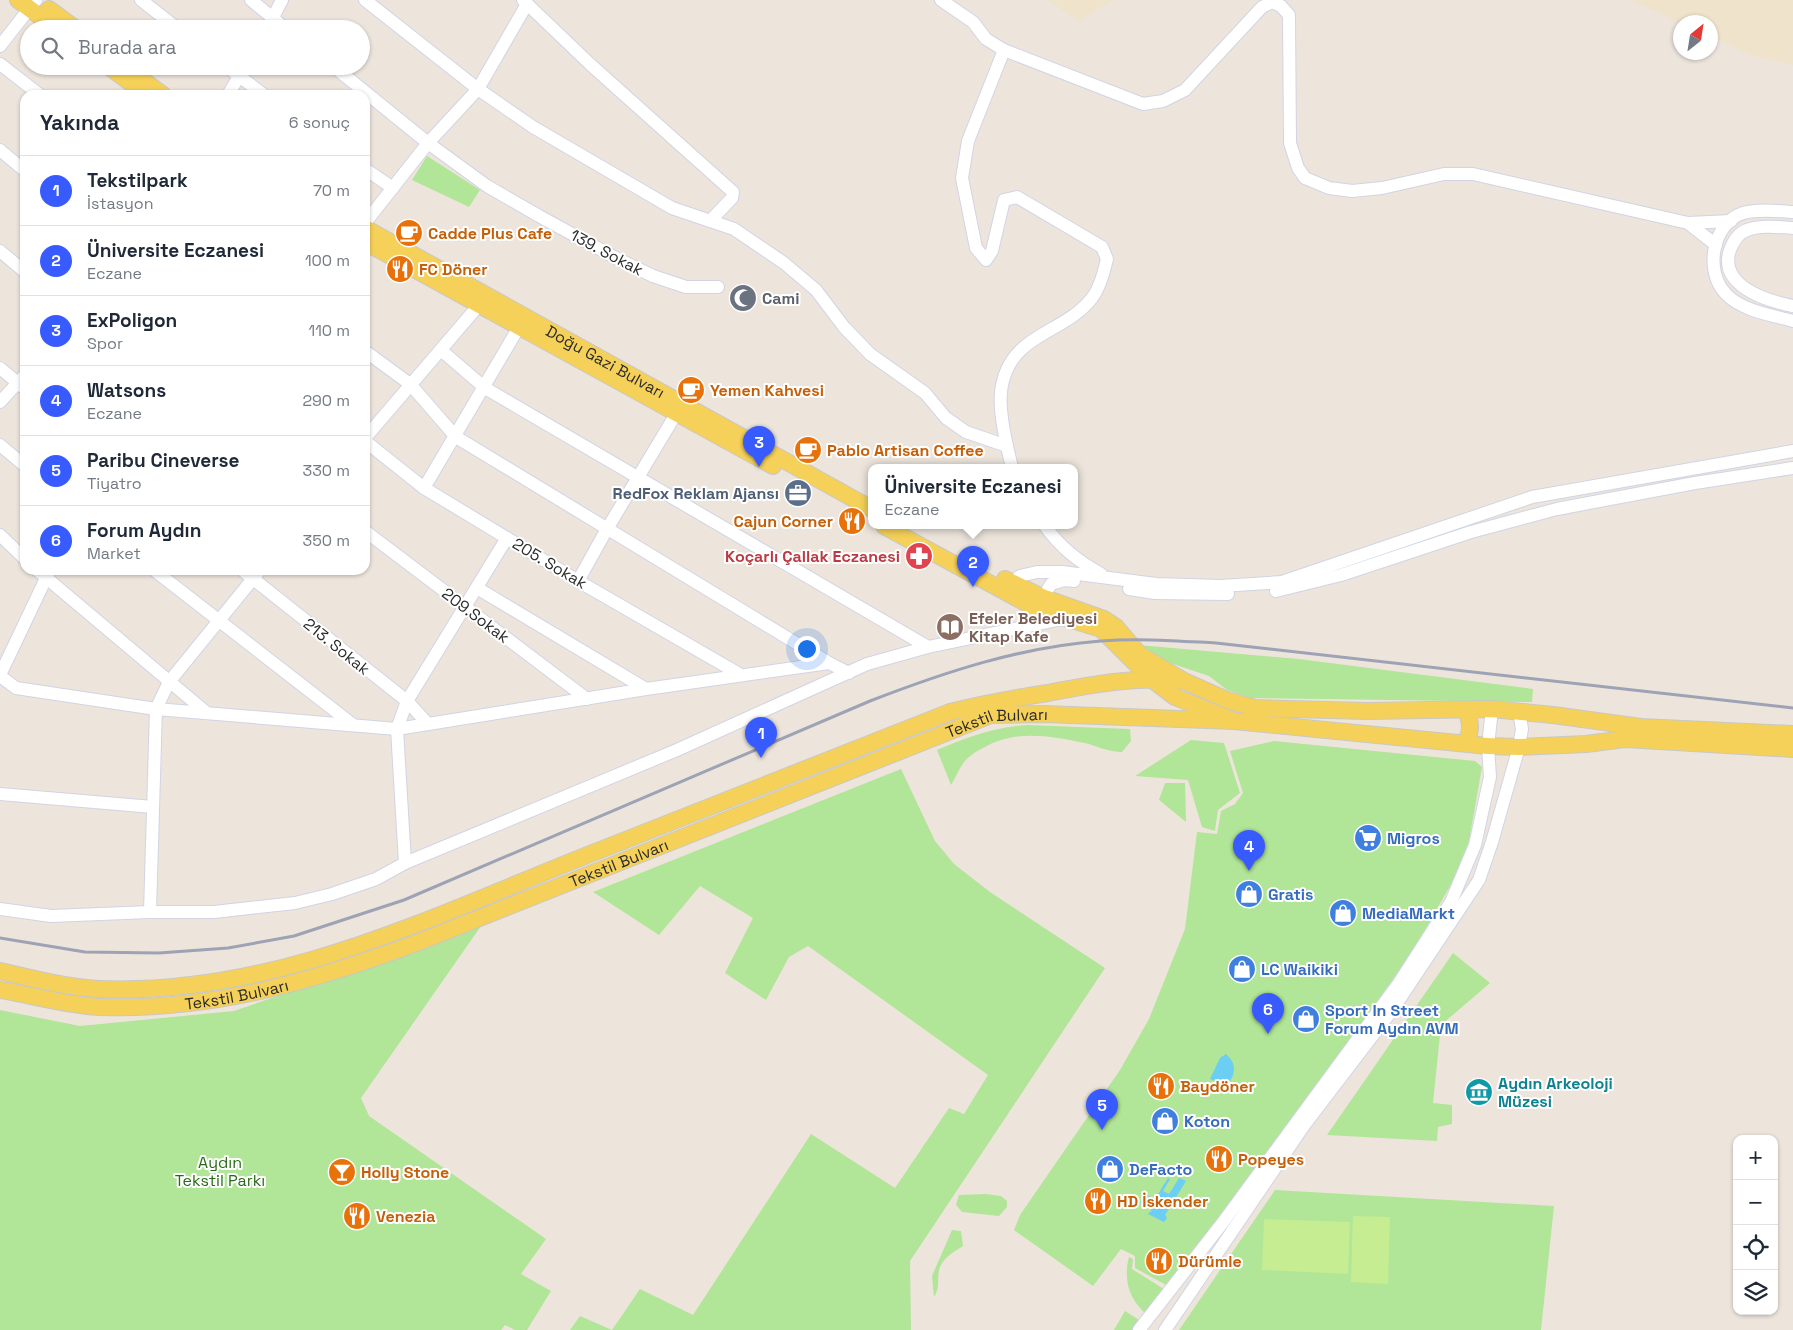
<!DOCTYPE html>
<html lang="tr">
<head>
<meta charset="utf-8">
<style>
  :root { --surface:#fff; --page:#f6f6f7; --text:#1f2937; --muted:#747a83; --line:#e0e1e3; --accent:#375bff }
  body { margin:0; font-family:"Space Grotesk",sans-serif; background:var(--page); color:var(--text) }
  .controls { position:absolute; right:15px; bottom:15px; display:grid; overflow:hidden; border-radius:10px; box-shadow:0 1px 4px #0004 }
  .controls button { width:45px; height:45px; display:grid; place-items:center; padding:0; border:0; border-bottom:1px solid var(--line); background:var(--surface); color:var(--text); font:25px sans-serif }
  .compass { position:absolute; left:1673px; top:15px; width:45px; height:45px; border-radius:50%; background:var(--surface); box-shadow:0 1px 4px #0004; rotate:30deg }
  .you { position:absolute; left:806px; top:648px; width:18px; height:18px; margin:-12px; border:4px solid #fff; border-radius:50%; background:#1a73e8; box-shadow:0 0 0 8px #1a73e833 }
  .badge { display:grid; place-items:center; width:32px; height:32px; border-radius:50%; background:var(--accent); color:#fff; font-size:16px; font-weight:700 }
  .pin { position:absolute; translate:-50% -41px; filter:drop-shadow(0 1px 2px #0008) }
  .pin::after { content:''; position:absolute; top:26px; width:18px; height:15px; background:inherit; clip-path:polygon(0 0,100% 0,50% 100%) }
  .popup { position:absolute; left:868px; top:464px; width:210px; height:65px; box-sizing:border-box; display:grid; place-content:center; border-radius:10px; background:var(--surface); filter:drop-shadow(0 1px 4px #0005); font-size:16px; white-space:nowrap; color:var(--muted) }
  .popup b { font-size:19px; color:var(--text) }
  .popup::after { content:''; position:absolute; left:50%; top:100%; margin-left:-10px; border:10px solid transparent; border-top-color:var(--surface) }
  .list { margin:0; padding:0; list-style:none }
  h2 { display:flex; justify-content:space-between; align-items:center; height:65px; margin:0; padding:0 20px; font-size:21px }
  h2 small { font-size:16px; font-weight:400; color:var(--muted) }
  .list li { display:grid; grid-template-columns:32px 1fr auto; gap:15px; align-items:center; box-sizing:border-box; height:70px; padding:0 20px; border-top:1px solid var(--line) }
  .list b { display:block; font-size:19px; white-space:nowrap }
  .list p { margin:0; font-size:16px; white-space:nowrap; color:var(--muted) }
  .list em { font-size:16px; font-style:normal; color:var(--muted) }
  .icon { flex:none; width:28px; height:28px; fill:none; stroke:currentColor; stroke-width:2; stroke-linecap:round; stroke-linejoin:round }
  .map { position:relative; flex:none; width:1793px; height:1330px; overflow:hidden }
  .search { position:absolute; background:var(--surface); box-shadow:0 1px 4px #0004; left:20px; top:20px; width:350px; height:55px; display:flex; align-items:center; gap:12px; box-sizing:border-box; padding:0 18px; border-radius:28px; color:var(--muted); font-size:19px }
  .panel { position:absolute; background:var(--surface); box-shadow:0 1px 4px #0004; left:20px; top:90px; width:350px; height:485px; border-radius:15px }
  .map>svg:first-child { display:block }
</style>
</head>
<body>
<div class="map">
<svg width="1793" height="1330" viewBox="0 0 1793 1330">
  <rect width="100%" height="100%" fill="#ede5dc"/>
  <!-- education -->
  <g fill="#efe3cb">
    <polygon points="1047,0 1114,0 1079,21"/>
    <polygon points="1631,0 1793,0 1793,65 1753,56 1711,36 1710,22 1680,23"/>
  </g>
  <!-- green -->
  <g fill="#b1e597">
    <polygon points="427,156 480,190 469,207 412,180"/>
    <polygon points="1138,645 1299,659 1533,689 1532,702 1251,698 1227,690 1209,676 1149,656"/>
    <path d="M1027 725 1130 729 1131 741 1122 752C1109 752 1097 746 1085 743 1050 736 1015 729 983 748 975 752 967 757 962 765 958 771 955 779 951 785L937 750C967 737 995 727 1027 725Z"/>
    <polygon points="1191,740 1224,743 1240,793 1218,810 1215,831 1202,827 1188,780 1135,776"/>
    <polygon points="1274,741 1475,761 1482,767 1466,858 1413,951 1294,1119 1168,1286 1135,1268 1135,1256 1121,1249 1093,1286 1014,1230 1020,1215 1120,1070 1149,1019 1185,929 1197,832 1217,834 1221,811 1235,804 1243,793 1230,751"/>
    <polygon points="901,769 935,841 954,864 990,892 1105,968 910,1261 911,1330 570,1330 580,1316 612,1330 640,1289 693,1315 811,1134 895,1188 949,1108 964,1114 988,1075 808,946 789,957 766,1000 725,973 753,918 700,886 659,935 593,892"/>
    <polygon points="1165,783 1185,783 1186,822 1159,800"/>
    <polygon points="481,926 361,1098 369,1116 546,1239 521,1274 551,1291 527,1330 515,1330 505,1325 501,1330 0,1330 0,1010 80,1026 234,1011"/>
    <polygon points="1453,953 1490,983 1441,1025 1433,1103 1452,1105 1452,1124 1438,1127 1437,1141 1327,1135"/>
    <polygon points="1275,1190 1554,1206 1541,1330 1179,1330"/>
    <polygon points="986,1194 1001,1196 1007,1201 1007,1207 999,1216 962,1212 956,1205 959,1195"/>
    <path d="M952 1230 961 1231 963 1246C955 1251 944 1257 940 1267 936 1278 941 1287 934 1297L932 1276Z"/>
    <path d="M1129 1257 1133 1259 1132 1269 1167 1291 1148 1315C1129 1301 1123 1279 1129 1257Z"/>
    <polygon points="1125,1311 1142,1322 1136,1330 1114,1330"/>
  </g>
  <!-- pitch -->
  <g fill="#c6ed92">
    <polygon points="1353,1216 1390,1217 1388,1284 1351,1282"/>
    <polygon points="1264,1219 1350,1222 1348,1274 1262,1270"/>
  </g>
  <!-- water -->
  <g fill="#6ccef2">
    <path d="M1226 1054C1237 1064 1236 1074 1227 1085L1210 1079 1220 1058Z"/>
    <polygon points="1168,1178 1170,1179 1163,1191 1169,1194 1179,1178 1186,1181 1165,1215 1167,1218 1164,1222 1148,1214 1152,1210 1140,1203 1145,1195 1155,1199"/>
  </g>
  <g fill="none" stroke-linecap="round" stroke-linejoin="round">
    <!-- minor casing -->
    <g stroke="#d1d4e4" stroke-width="14">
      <g id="minor">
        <polyline points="141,0 178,29"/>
        <polyline points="251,0 286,29"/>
        <polyline points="365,0 478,89 533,127 672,208 734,229 784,263 816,290 844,327 870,354 925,393 946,418 966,432 1007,446"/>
        <polyline points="523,0 591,65 733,192 732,198 710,221"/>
        <polyline points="941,0 973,22 986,39 1004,50 1143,104 1163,101 1185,90 1262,7 1272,2 1281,6 1289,15 1290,143 1298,168 1305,178 1329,188 1352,191 1382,188 1444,174 1473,174 1688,223 1731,221"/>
        <polyline points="267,29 282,0"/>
        <polyline points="0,46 36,0"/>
        <path d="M1004 50 968 141 962 178 976 248 986 260 992 251 1004 200 1017 197 1102 247 1107 259C1104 272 1100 288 1092 298 1064 334 1012 333 1002 385 997 408 1007 446 1012 468"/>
        <polyline points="0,64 40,95"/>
        <polyline points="226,66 264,95"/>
        <polyline points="333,66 428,143 487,186 539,216 614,257 653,276 686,287 718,287"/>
        <polyline points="228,95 245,66"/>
        <polyline points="0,150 25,171"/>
        <polyline points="365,169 393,188"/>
        <path d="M1793 212C1778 211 1758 209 1743 213 1712 223 1704 272 1726 294 1742 311 1772 315 1793 321"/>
        <polyline points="365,223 428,143 478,89 527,4"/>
        <polyline points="1688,223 1716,245"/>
        <path d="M1793 228C1778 227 1761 225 1747 230 1738 233 1733 242 1730 250 1718 286 1767 301 1793 306"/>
        <polyline points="0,251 25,272"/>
        <polyline points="365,351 410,384 456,437 829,663"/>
        <polyline points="442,351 485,388 928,647"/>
        <polyline points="0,368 25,389"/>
        <polyline points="0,402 25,375"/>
        <polyline points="365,438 479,305"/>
        <polyline points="365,441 424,488 578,581 741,675"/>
        <polyline points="0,445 25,466"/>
        <polyline points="424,488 519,327"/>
        <path d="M1045 526C1061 548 1078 561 1101 574"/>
        <polyline points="365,531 587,699"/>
        <polyline points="0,535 25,559"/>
        <polyline points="37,570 207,713"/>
        <polyline points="154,570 352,724"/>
        <polyline points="242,570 407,701 428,724"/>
        <polyline points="578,581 607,529 676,414"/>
        <polyline points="1011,583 1020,576 1037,572 1062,572 1156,584 1221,586 1282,582 1532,497 1793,451"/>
        <polyline points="477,588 646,689"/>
        <polyline points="1129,589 1155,593 1228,594"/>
        <polyline points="1276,591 1341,575 1471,532 1557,509 1695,483 1793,468"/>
        <polyline points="1039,604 1051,584 1065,580 1074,581"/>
        <polyline points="0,675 49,572"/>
        <polyline points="0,676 16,688 156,709 397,729 646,689 829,663 849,673"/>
        <polyline points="0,794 153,807"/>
        <polyline points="405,863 397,729 407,701 507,538"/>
        <polyline points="0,909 51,916 150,912 214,912 295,903 332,894 376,879 405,863 677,750 867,664 928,647 1067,618"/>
        <polyline points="150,912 156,709 169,682 260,570"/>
        <polyline points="1139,1330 1224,1221 1399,983 1451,902 1475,845 1490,777 1488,746 1492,709"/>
        <polyline points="1165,1330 1305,1124 1393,1009 1479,880 1492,842 1519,747 1522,729 1519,711"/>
      </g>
    </g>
    <!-- major casing -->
    <g stroke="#c8c8c8" stroke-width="18">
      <g id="major">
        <polyline points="18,0 57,29"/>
        <polyline points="49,9 76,29"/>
        <polyline points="108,66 147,95"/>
        <polyline points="139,77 163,95"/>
        <path id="s1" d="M365 228 872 509"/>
        <polyline points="365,242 773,466"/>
        <polyline points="884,526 1037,609 1101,629 1150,678 1175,697 1234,721 1488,746 1519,747 1586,744 1625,739 1793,749"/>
        <polyline points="1005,579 1042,597 1104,619 1116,627 1140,655 1184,681 1227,700 1255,708 1367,711 1492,709 1553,715 1641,727 1793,734"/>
        <path d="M1465 743C1472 731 1471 723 1466 710"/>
        <path d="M0 971C29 978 70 988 99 989 271 996 425 920 580 858 703 809 827 761 950 712 982 704 1015 698 1048 693 1094 684 1138 676 1184 681"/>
        <path id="s2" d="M0 990C31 995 70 1006 101 1007 212 1011 317 980 419 942L991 715 1043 714 1234 721"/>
      </g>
    </g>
    <!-- minor -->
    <use href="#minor" stroke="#fff" stroke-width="12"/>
    <!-- major -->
    <use href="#major" stroke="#f5d159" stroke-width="16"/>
    <!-- rail -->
    <path stroke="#9ea2b5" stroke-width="3" d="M0 938 85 952 159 953 228 948 294 936 404 900 870 701C945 672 1020 647 1101 641 1140 638 1178 641 1216 643L1793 708"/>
  </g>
  <!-- icons -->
  <defs>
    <g id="cafe-disc" transform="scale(1.4375)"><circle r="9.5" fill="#e8710a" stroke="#fff"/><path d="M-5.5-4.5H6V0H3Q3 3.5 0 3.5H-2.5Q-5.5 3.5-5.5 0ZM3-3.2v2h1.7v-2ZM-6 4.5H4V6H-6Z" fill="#fff"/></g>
    <g id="restaurant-disc" transform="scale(1.4375)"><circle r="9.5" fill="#e8710a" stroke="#fff"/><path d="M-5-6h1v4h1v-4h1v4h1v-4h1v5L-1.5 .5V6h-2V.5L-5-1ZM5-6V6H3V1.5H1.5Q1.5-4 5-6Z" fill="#fff"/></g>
    <g id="mosque-disc" transform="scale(1.4375)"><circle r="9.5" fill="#6b7280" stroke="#fff"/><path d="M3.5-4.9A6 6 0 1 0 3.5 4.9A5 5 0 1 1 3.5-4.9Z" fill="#fff"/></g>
    <g id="office-disc" transform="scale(1.4375)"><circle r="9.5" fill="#5c6f8a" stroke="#fff"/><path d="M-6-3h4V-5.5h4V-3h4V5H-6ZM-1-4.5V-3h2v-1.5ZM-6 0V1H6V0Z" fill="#fff"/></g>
    <g id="pharmacy-disc" transform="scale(1.4375)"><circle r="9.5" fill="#e0444e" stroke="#fff"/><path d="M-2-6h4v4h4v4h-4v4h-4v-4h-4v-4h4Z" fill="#fff"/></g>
    <g id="library-disc" transform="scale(1.4375)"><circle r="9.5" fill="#8d6e63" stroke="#fff"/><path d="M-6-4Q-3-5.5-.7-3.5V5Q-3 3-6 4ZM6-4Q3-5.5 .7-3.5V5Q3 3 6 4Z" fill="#fff"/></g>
    <g id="supermarket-disc" transform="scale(1.4375)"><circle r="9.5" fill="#3f7fe0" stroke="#fff"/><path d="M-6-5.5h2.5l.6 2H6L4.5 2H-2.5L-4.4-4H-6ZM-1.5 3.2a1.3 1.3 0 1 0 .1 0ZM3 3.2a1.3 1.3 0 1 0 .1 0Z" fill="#fff"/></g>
    <g id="shop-disc" transform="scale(1.4375)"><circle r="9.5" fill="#3f7fe0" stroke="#fff"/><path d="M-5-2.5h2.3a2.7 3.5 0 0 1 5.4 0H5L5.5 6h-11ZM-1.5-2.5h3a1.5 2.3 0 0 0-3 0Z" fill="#fff"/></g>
    <g id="museum-disc" transform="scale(1.4375)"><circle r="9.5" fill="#0f9aa8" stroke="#fff"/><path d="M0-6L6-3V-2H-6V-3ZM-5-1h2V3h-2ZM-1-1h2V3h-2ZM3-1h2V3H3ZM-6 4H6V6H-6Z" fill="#fff"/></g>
    <g id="bar-disc" transform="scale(1.4375)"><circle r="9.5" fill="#e8710a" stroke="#fff"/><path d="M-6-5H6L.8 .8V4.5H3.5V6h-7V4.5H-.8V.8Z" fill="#fff"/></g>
  </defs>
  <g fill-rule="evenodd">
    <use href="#cafe-disc" x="409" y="233"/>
    <use href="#restaurant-disc" x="400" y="269"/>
    <use href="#mosque-disc" x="743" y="298"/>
    <use href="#cafe-disc" x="691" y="390"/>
    <use href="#cafe-disc" x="808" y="450"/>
    <use href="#office-disc" x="798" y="493"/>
    <use href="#restaurant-disc" x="852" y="521"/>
    <use href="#pharmacy-disc" x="919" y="556"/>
    <use href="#library-disc" x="950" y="627"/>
    <use href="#supermarket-disc" x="1368" y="838"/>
    <use href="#shop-disc" x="1249" y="894"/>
    <use href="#shop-disc" x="1343" y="913"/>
    <use href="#shop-disc" x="1242" y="969"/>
    <use href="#shop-disc" x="1306" y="1019"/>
    <use href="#restaurant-disc" x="1161" y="1086"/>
    <use href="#museum-disc" x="1479" y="1092"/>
    <use href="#shop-disc" x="1165" y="1121"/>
    <use href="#restaurant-disc" x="1219" y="1159"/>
    <use href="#shop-disc" x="1110" y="1169"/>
    <use href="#bar-disc" x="342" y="1172"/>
    <use href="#restaurant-disc" x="1098" y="1201"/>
    <use href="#restaurant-disc" x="357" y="1216"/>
    <use href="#restaurant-disc" x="1159" y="1261"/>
  </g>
  <g text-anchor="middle" stroke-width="4" stroke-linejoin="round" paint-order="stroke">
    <!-- food labels -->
    <g font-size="16" font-weight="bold" fill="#c56008" stroke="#fff" text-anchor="start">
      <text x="428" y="239">Cadde Plus Cafe</text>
      <text x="419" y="275">FC Döner</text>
      <text x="710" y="396">Yemen Kahvesi</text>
      <text x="827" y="456">Pablo Artisan Coffee</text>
      <text x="833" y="527" text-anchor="end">Cajun Corner</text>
      <text x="1180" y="1092">Baydöner</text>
      <text x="1238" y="1165">Popeyes</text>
      <text x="361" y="1178">Holly Stone</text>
      <text x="1117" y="1207">HD İskender</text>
      <text x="376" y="1222">Venezia</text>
      <text x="1178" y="1267">Dürümle</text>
    </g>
    <!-- street labels -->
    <g font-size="16" fill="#2a2a2a" stroke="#fff">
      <text transform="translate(607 252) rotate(28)" y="6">139. Sokak</text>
      <text dy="6" stroke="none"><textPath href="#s1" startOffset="275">Doğu Gazi Bulvarı</textPath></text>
      <text transform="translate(550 563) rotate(31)" y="6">205. Sokak</text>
      <text transform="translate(476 615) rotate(37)" y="6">209.Sokak</text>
      <text transform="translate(337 646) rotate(39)" y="6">213. Sokak</text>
      <text dy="6" stroke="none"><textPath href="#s2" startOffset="1049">Tekstil Bulvarı</textPath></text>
      <text dy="6" stroke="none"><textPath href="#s2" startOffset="644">Tekstil Bulvarı</textPath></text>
      <text dy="6" stroke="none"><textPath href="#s2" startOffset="239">Tekstil Bulvarı</textPath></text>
    </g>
    <!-- worship labels -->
    <g font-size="16" font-weight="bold" fill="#5b616d" stroke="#fff" text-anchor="start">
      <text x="762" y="304">Cami</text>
    </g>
    <!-- service labels -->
    <g font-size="16" font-weight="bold" fill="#4e5e75" stroke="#fff" text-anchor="end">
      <text x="779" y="499">RedFox Reklam Ajansı</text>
    </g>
    <!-- health labels -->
    <g font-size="16" font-weight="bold" fill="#be3a42" stroke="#fff" text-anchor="end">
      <text x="900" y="562">Koçarlı Çallak Eczanesi</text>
    </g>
    <!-- education labels -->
    <g font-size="16" font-weight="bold" fill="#785e54" stroke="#fff" text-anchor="start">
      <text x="969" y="624">Efeler Belediyesi<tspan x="969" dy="18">Kitap Kafe</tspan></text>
    </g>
    <!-- shop labels -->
    <g font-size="16" font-weight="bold" fill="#366cbe" stroke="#fff" text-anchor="start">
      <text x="1387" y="844">Migros</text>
      <text x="1268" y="900">Gratis</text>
      <text x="1362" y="919">MediaMarkt</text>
      <text x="1261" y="975">LC Waikiki</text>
      <text x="1325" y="1016">Sport In Street<tspan x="1325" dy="18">Forum Aydın AVM</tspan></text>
      <text x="1184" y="1127">Koton</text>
      <text x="1129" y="1175">DeFacto</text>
    </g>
    <!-- culture labels -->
    <g font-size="16" font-weight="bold" fill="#0d838f" stroke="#fff" text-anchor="start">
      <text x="1498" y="1089">Aydın Arkeoloji<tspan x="1498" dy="18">Müzesi</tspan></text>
    </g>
    <!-- park labels -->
    <g font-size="16" fill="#296a18" stroke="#fff">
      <text x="220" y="1168">Aydın<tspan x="220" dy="18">Tekstil Parkı</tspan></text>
    </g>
  </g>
</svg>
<div class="controls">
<button>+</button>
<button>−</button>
<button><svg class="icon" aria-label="locate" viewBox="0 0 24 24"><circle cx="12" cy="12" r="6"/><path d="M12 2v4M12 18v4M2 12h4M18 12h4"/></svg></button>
<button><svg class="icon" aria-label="layers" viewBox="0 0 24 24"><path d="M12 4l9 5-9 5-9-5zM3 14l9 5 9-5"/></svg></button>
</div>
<svg class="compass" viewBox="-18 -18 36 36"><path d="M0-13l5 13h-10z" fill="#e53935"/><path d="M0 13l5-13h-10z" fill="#747a83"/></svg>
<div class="you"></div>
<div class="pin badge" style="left:761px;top:758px">1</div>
<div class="pin badge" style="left:973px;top:587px">2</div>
<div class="popup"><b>Üniversite Eczanesi</b>Eczane</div>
<div class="pin badge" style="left:759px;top:467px">3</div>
<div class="pin badge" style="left:1249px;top:871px">4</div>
<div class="pin badge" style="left:1102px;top:1130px">5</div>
<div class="pin badge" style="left:1268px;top:1034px">6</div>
<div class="search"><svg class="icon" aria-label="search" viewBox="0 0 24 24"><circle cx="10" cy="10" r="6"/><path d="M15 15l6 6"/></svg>Burada ara</div>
<section class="panel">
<h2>Yakında<small>6 sonuç</small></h2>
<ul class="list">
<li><span class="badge">1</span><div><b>Tekstilpark</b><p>İstasyon</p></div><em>70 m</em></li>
<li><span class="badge">2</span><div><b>Üniversite Eczanesi</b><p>Eczane</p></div><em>100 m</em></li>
<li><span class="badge">3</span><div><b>ExPoligon</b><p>Spor</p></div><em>110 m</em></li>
<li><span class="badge">4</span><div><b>Watsons</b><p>Eczane</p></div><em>290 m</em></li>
<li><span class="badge">5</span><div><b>Paribu Cineverse</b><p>Tiyatro</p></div><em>330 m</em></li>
<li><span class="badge">6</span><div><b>Forum Aydın</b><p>Market</p></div><em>350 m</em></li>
</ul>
</section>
</div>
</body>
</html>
